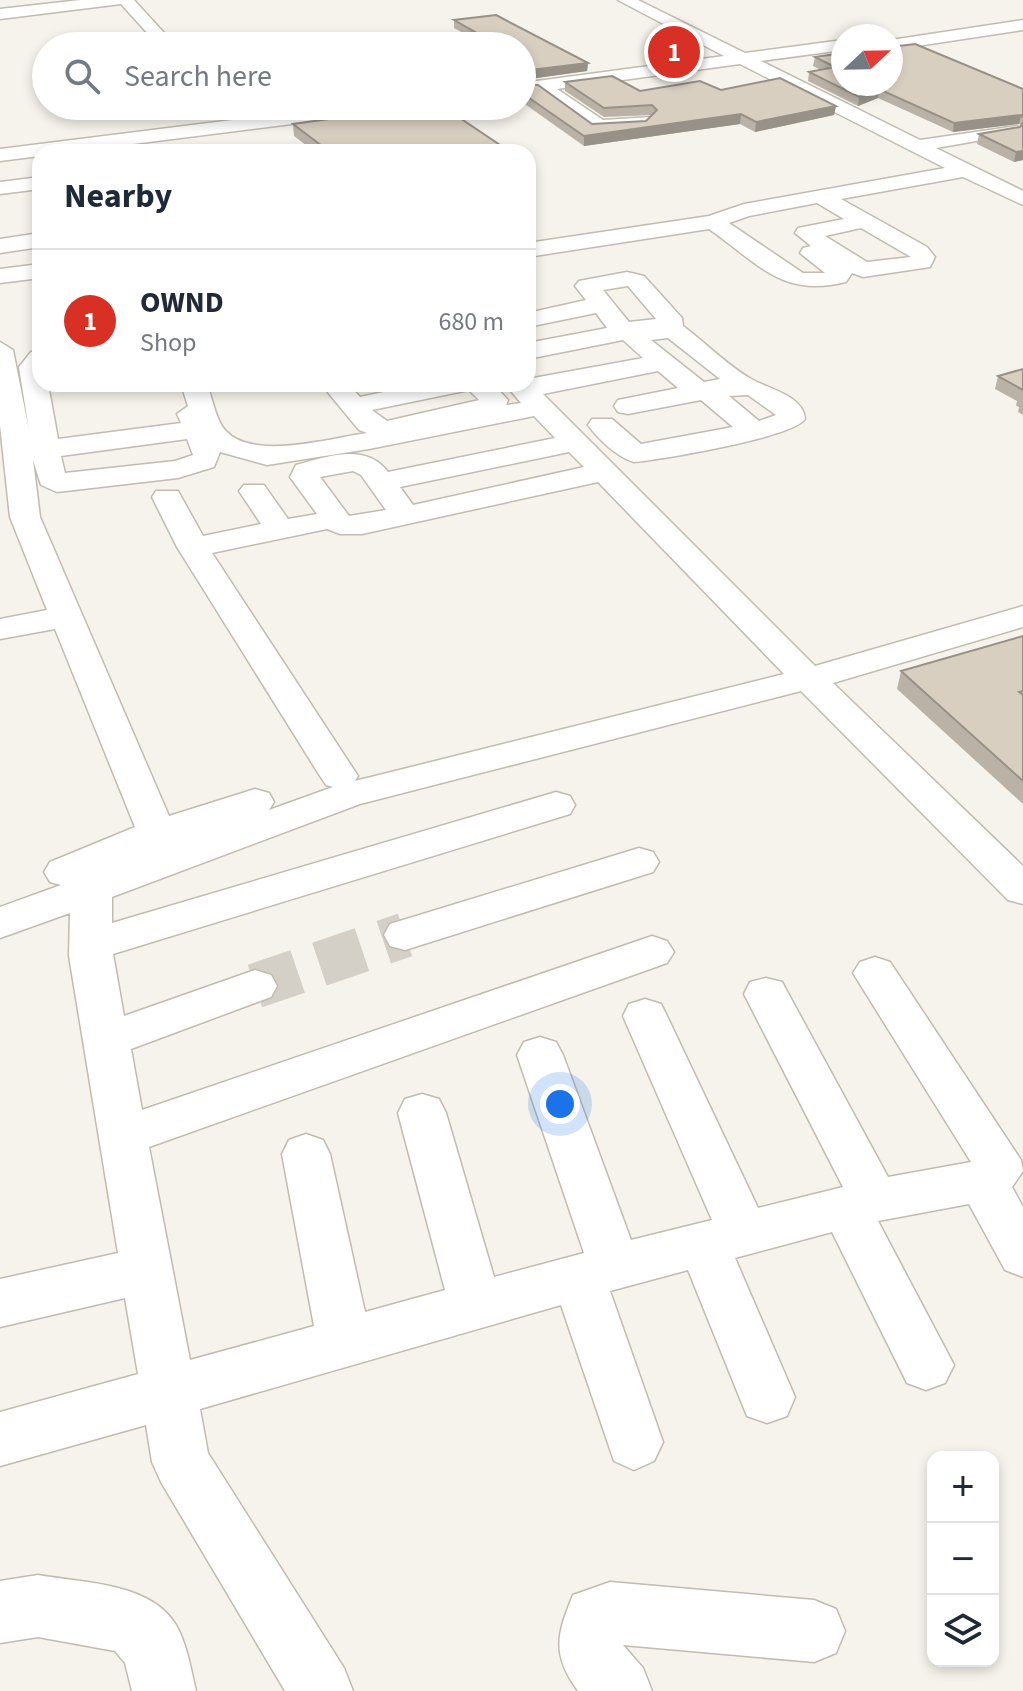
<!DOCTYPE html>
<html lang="en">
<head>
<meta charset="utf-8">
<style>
  :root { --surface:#fff; --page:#f6f6f7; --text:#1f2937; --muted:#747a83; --line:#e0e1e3; --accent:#d93025 }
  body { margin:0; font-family:"Source Sans 3",sans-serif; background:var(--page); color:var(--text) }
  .controls { position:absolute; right:24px; bottom:24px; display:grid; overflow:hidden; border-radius:16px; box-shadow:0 4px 12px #0003 }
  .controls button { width:72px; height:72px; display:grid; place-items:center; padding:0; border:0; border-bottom:2px solid var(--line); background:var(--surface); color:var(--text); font:40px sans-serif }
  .compass { position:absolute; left:831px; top:24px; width:72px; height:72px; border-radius:50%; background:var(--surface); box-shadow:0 4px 12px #0003; rotate:68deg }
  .you { position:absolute; left:560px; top:1104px; width:28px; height:28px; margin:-20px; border:6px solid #fff; border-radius:50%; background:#1a73e8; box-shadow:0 0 0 12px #1a73e833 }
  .badge { display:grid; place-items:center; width:52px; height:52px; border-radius:50%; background:var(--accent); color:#fff; font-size:26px; font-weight:700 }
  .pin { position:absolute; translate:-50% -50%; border:4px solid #fff; box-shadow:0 2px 8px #0006 }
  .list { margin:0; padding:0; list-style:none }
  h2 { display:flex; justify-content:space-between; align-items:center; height:104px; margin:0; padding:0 32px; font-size:34px }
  h2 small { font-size:26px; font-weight:400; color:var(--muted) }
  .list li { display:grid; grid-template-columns:52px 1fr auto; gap:24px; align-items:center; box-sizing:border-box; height:144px; padding:0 32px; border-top:2px solid var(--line) }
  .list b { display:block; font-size:30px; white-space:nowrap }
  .list p { margin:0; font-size:26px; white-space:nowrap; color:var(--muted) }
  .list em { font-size:26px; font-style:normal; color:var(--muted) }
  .icon { flex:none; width:44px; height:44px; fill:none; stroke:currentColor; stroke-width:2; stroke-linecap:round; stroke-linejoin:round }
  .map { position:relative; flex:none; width:1023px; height:1691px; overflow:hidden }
  .search { position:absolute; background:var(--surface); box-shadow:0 4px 12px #0003; left:32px; top:32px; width:504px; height:88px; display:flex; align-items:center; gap:20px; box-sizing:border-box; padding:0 28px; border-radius:44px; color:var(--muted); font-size:30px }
  .panel { position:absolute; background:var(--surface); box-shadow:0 4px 12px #0003; left:32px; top:144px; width:504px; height:248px; border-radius:24px }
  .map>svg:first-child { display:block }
</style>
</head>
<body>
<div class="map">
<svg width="1023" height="1691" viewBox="0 0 1023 1691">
  <rect width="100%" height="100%" fill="#f6f3ec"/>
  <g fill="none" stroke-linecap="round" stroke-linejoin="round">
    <!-- minor-tunnel -->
    <polyline stroke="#d4d0c8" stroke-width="45" stroke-dasharray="45 23" stroke-linecap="butt" points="255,986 405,935"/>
    <!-- minor casing -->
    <g stroke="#c2bbae" stroke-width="3">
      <g id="minor">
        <polygon points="80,0 134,0 176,46 159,46 121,4 0,19 0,9"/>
        <path d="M618 0H638L745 53 843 40V50L761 61 920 140 1017 126 1020 130 1017 134 936 148 1023 191V205L963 177 841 199 927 247 935 257 930 267 863 277 852 273 846 282C782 298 759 264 709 229L528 257V243L709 216 744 204 945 168 740 64 557 89 603 120 652 117 654 121 645 127 592 130 539 91 522 93V83L724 56ZM817 203 844 219 798 228 795 233 811 246 803 248 800 253 825 273H803L729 223 749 216ZM861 228 911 257 867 262 825 236Z"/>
        <polygon points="1023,20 1023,30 891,50 891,40"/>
        <polygon points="344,106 397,106 388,112 70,152 40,152 40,156 0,161 0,149"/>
        <polygon points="40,177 40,189 0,194 0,182"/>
        <polygon points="40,233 40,247 0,253 0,239"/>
        <polygon points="40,264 40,278 0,283 0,269"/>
        <path d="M627 272 644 276 682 318 683 326C706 343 729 367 753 380 769 389 804 396 805 419 792 438 662 459 634 462 617 457 598 439 588 425L592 419H612L641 444 733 427 701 400 628 414 618 412 614 406 618 400 678 388 658 371 543 394 815 666 1023 606V627L833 683 1023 866V904L1008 900 801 691 360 804 112 897V923L556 792 570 796 575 805 570 814 113 954 124 1016 255 970 271 975 277 986 271 997 131 1049 142 1110 652 936 667 941 674 952 667 963 149 1147 190 1360 314 1326 282 1154 289 1140 306 1134 323 1140 330 1154 365 1312 445 1290 398 1113 405 1099 422 1094 439 1099 446 1113 494 1277 584 1253 517 1055 524 1042 540 1037 556 1042 563 1055 631 1240 712 1220 623 1016 629 1004 645 999 661 1004 667 1016 758 1208 843 1187 744 994 750 982 766 978 782 982 888 1177 971 1162 853 973 860 962 875 957 890 962 1021 1160 1023 1171 1012 1187 1023 1207V1277L1005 1270 969 1204 878 1221 954 1365 945 1383 926 1390 907 1383 832 1232 735 1258 795 1397 787 1416 767 1423 747 1416 688 1270 610 1291 663 1442 654 1461 634 1470 614 1461 561 1305 200 1409 208 1453 344 1668 353 1691H285L161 1482 152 1462 146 1425 0 1466V1412L138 1374 125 1298 0 1327V1279L118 1253 69 956 70 913 0 938V907L61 885 50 882 44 872 50 862 135 827 55 629 0 639V619L47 610 10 517 0 425V342L13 350 29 430 19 367 31 352 40 349V384H48L58 439 181 423 177 414 188 406 181 384H207C212 397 216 421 226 431 254 461 331 438 367 433L359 430 321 384H348L360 397 421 384H493L508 400 506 405 521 403 505 384H528V379L643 358 623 340 528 359V343L607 328 596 313 528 327V313L586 300 575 286 579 281ZM628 286 656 319 629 322 603 290ZM668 338 720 379 704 382 651 340ZM469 390 479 400 387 421 372 410ZM748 395 776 415 759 421 729 396ZM534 416 555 438 388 472C365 442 327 457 296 465L290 477 317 514 288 519 264 485H244L239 491 261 524 203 536 178 491H156L152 497 177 547 320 776 326 785 333 787 269 810 274 802 269 793 255 789 169 816 40 517 33 460 41 485 57 492 178 478 214 467 220 452 267 465 369 449ZM187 439 193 455 175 461 65 473 61 456ZM569 452 584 467 413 505 400 487ZM353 471 361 475 386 510 349 516 320 477ZM598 482 784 674 355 781 358 776 212 553 327 529 340 534H362Z"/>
        <polygon points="639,848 653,852 659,862 653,872 405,950 390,946 384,935 390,924"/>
        <path d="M38 1575C82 1583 150 1582 176 1625 187 1644 191 1670 196 1691H132L125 1663 115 1651 38 1637 0 1643V1581Z"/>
        <path d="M610 1582 814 1600 836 1609 845 1631 836 1653 814 1662 623 1645 643 1668 652 1691H578C551 1654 557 1634 573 1595Z"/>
      </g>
    </g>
    <!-- minor -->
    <use href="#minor" fill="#fff" fill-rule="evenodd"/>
  </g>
  <!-- wall -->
  <g fill="#bab2a6">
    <polygon points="496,15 588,63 587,71 522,80 522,46 400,46 400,42 463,33 454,28 454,20"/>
    <polygon points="815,57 1023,89 1023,160 1014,162 977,144 979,134 1020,127 1021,126 1019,124 953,132 878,98 858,106 808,81 809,72 821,70 813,66"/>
    <polygon points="565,82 640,91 721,90 836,106 834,115 755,132 740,124 584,146 522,102 522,84 592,124 646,121 652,115 604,117 565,91"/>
    <polygon points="293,124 500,145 500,152 315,152 294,136"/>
    <polygon points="1023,369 1023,415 1018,412 1019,407 1016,406 1017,401 995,389 998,376"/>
    <polygon points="1023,636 1023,804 897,689 901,671"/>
  </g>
  <!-- shaded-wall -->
  <g fill="#979187">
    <polygon points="588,63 587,71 522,80 522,71"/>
    <polygon points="879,89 878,98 858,106 859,97"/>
    <polygon points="836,106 834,115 755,132 756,122"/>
    <polygon points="741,114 740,124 584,146 584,136"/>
    <polygon points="1021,115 1019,124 953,132 954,123"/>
    <polygon points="500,145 500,152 463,152"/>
    <polygon points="1023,151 1023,160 1014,162 1016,152"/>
  </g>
  <!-- building -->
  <g fill="#d8cfc1" stroke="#979187" stroke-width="2">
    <polygon points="496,15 588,63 522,71 522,46 406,46 400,42 475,32 454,20"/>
    <polygon points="915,44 1023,89 1023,117 1021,115 954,123 879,89 859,97 809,72 835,67 815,57 843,53 843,84 891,84 891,47"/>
    <polygon points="612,76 640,91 700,81 721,90 780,78 836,106 756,122 741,114 584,136 522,93 522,84 538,85 592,124 646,121 657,110 652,105 604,108 565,82"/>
    <polygon points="422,106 442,106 500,145 463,152 330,152 293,124"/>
    <polygon points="1023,123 1023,151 1016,152 979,134 1020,127"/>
    <polygon points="1023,369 1023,390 998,376"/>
    <polygon points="1023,636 1023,691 1019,692 1023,695 1023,781 901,671"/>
  </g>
</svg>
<div class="controls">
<button>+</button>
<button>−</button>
<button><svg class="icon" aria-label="layers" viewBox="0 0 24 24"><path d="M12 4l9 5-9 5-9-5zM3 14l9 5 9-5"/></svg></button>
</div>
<svg class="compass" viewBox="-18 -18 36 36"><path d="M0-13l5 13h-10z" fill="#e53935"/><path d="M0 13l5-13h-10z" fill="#747a83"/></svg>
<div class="you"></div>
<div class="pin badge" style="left:674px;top:52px">1</div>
<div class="search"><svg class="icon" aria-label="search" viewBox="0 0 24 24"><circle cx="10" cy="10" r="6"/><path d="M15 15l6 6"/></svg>Search here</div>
<section class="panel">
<h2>Nearby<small></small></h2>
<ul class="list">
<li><span class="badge">1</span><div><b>OWND</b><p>Shop</p></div><em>680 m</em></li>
</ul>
</section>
</div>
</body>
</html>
